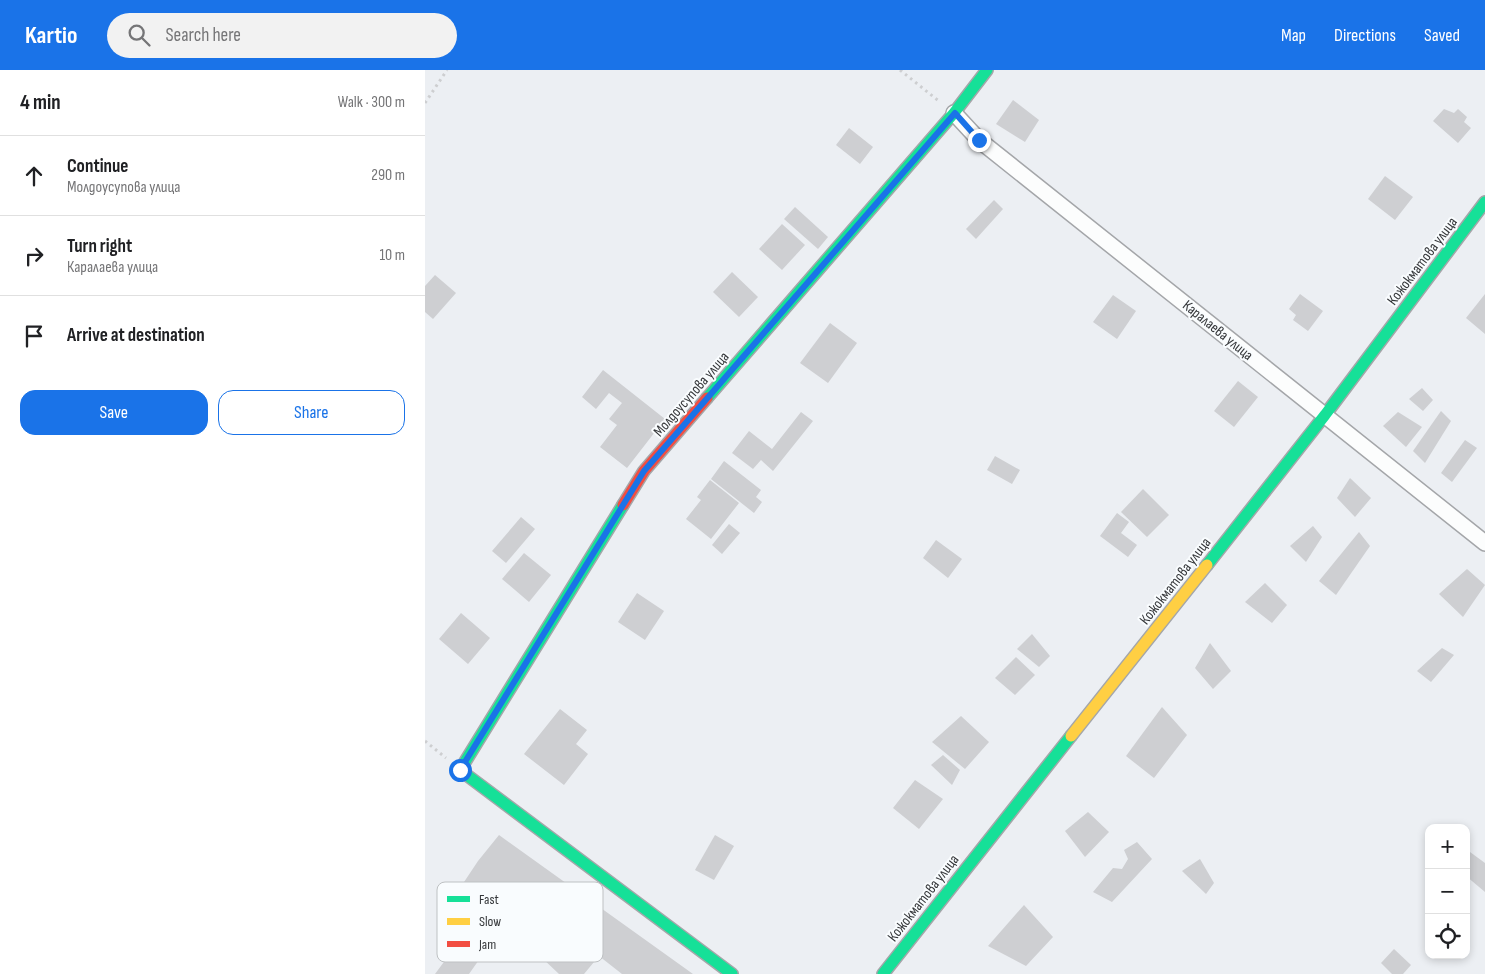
<!DOCTYPE html>
<html lang="en">
<head>
<meta charset="utf-8">
<style>
  :root { --surface:#fff; --page:#f2f2f2; --text:#202124; --muted:#757577; --line:#e0e0e0; --accent:#1a73e8 }
  body { margin:0; font-family:"Sofia Sans Condensed",sans-serif; background:var(--page); color:var(--text) }
  .controls { position:absolute; right:15px; bottom:15px; display:grid; overflow:hidden; border-radius:10px; box-shadow:0 2px 8px #0003 }
  .controls button { width:45px; height:45px; display:grid; place-items:center; padding:0; border:0; border-bottom:1px solid var(--line); background:var(--surface); color:var(--text); font:25px sans-serif }
  .stop { position:absolute; width:15px; height:15px; margin:-11px; border:4px solid #1a73e8; border-radius:50%; background:#fff }
  .stop.end { background:#1a73e8; border-color:#fff; box-shadow:0 1px 5px #0008 }
  .list { margin:0; padding:0; list-style:none }
  h2 { display:flex; justify-content:space-between; align-items:center; height:65px; margin:0; padding:0 20px; font-size:21px }
  h2 small { font-size:16px; font-weight:400; color:var(--muted) }
  .list li { display:grid; grid-template-columns:32px 1fr auto; gap:15px; align-items:center; box-sizing:border-box; height:80px; padding:0 20px; border-top:1px solid var(--line) }
  .list b { display:block; font-size:19px; white-space:nowrap }
  .list p { margin:0; font-size:16px; white-space:nowrap; color:var(--muted) }
  .list em { font-size:16px; font-style:normal; color:var(--muted) }
  .actions { display:flex; gap:10px; padding:15px 20px }
  .actions a { flex:1; padding:11px 0; border:1px solid var(--accent); border-radius:15px; text-align:center; font-size:18px; color:var(--accent) }
  .actions .main { background:var(--accent); color:#fff }
  .icon { flex:none; width:28px; height:28px; fill:none; stroke:currentColor; stroke-width:2; stroke-linecap:round; stroke-linejoin:round }
  .map { position:relative; flex:none; width:1060px; height:904px; overflow:hidden }
  header { display:flex; align-items:center; gap:30px; box-sizing:border-box; height:70px; padding:0 25px; background:var(--accent); color:#fff }
  header strong { font-size:24px }
  nav { display:flex; gap:28px; margin-inline-start:auto; font-size:18px }
  .search { width:350px; height:45px; background:var(--page); display:flex; align-items:center; gap:12px; box-sizing:border-box; padding:0 18px; border-radius:28px; color:var(--muted); font-size:19px }
  main { display:flex }
  aside { flex:1; background:var(--surface) }
  .map>svg:first-child { display:block }
</style>
</head>
<body>
<header>
<strong>Kartio</strong>
<div class="search"><svg class="icon" aria-label="search" viewBox="0 0 24 24"><circle cx="10" cy="10" r="6"/><path d="M15 15l6 6"/></svg>Search here</div>
<nav><a>Map</a><a>Directions</a><a>Saved</a></nav>
</header>
<main>
<aside>
<h2>4 min<small>Walk · 300 m</small></h2>
<ul class="list">
<li><svg class="icon" aria-label="ahead" viewBox="0 0 24 24"><path d="M12 20V5M6 11l6-6 6 6"/></svg><div><b>Continue</b><p>Молдоусупова улица</p></div><em>290 m</em></li>
<li><svg class="icon" aria-label="right" viewBox="0 0 24 24"><path d="M7 20v-9h11M14 6l5 5-5 5"/></svg><div><b>Turn right</b><p>Каралаева улица</p></div><em>10 m</em></li>
<li><svg class="icon" aria-label="arrive" viewBox="0 0 24 24"><path d="M6 21V4h12l-3 4 3 4H6"/></svg><div><b>Arrive at destination</b></div></li>
</ul>
<div class="actions"><a class="main">Save</a><a>Share</a></div>
</aside>
<div class="map">
<svg width="1060" height="904" viewBox="0 0 1060 904">
  <rect width="100%" height="100%" fill="#eceff3"/>
  <!-- building -->
  <g fill="#cecfd2">
    <polygon points="588,30 614,50 600,72 571,54"/>
    <polygon points="1019,39 1029,43 1033,39 1042,47 1039,52 1046,58 1033,73 1008,51"/>
    <polygon points="424,58 448,77 435,94 411,75"/>
    <polygon points="960,106 988,127 970,150 943,129"/>
    <polygon points="569,130 578,139 551,169 541,159"/>
    <polygon points="370,137 403,167 393,179 359,149"/>
    <polygon points="357,154 380,175 357,200 334,179"/>
    <polygon points="307,202 333,227 314,247 288,222"/>
    <polygon points="10,205 31,223 8,249 0,242 0,216"/>
    <polygon points="875,224 898,241 883,261 868,250 871,245 864,239"/>
    <polygon points="1060,224 1060,264 1041,248"/>
    <polygon points="688,225 711,241 692,269 668,252"/>
    <polygon points="405,253 432,273 403,313 375,293"/>
    <polygon points="178,300 240,349 202,398 175,377 192,355 184,349 197,333 184,323 171,339 157,327"/>
    <polygon points="813,311 833,327 809,357 789,341"/>
    <polygon points="997,318 1008,330 998,341 984,329"/>
    <polygon points="1016,341 1026,351 1000,393 988,381"/>
    <polygon points="376,342 388,351 348,401 336,390 328,399 307,383 324,361 347,379"/>
    <polygon points="973,342 997,357 981,377 958,356"/>
    <polygon points="1040,370 1052,378 1027,412 1016,403"/>
    <polygon points="570,386 595,400 587,414 562,400"/>
    <polygon points="299,391 336,420 331,427 337,432 329,443 286,409"/>
    <polygon points="925,408 946,428 930,447 912,428"/>
    <polygon points="285,410 314,433 286,469 261,449 276,430 272,427"/>
    <polygon points="718,419 744,445 722,467 696,442"/>
    <polygon points="692,443 704,452 696,463 712,475 703,487 675,466"/>
    <polygon points="96,447 110,459 81,493 67,481"/>
    <polygon points="304,454 315,463 297,484 287,475"/>
    <polygon points="888,456 897,467 881,492 865,476"/>
    <polygon points="934,462 945,476 911,525 894,511"/>
    <polygon points="511,470 537,489 523,508 498,488"/>
    <polygon points="99,483 126,505 104,532 77,509"/>
    <polygon points="1042,499 1060,515 1038,547 1014,524"/>
    <polygon points="840,513 862,535 847,553 820,532"/>
    <polygon points="212,523 239,541 220,570 193,552"/>
    <polygon points="36,543 65,568 43,594 14,569"/>
    <polygon points="607,564 625,586 614,597 592,579"/>
    <polygon points="785,573 806,601 788,619 770,598"/>
    <polygon points="1017,578 1029,585 1006,612 992,601"/>
    <polygon points="591,587 610,605 590,625 570,608"/>
    <polygon points="737,637 762,665 729,708 701,686"/>
    <polygon points="135,639 162,660 151,674 163,684 139,715 99,684"/>
    <polygon points="536,646 564,672 540,699 507,672"/>
    <polygon points="518,685 535,700 527,715 506,695"/>
    <polygon points="490,710 518,729 494,759 468,738"/>
    <polygon points="663,742 684,762 660,787 640,761"/>
    <polygon points="74,765 268,904 197,904 174,886 159,904 134,904 80,853 44,904 10,904 55,843 29,827 53,791"/>
    <polygon points="290,765 309,776 289,810 270,800"/>
    <polygon points="712,772 727,789 687,832 668,822 688,798 697,799 703,789 699,780"/>
    <polygon points="1045,782 1060,793 1060,822 1041,806 1041,786"/>
    <polygon points="775,789 789,813 781,824 757,801"/>
    <polygon points="599,835 628,867 601,896 563,876"/>
    <polygon points="969,879 986,895 978,904 967,904 956,893"/>
  </g>
  <g fill="none" stroke-linecap="round" stroke-linejoin="round">
    <!-- street casing -->
    <g stroke="#a4a6a9" stroke-width="18">
      <polyline id="street" points="529,43 554,70 1060,473"/>
    </g>
    <!-- fast casing -->
    <g stroke="#a4a6a9" stroke-width="14">
      <g id="fast">
        <polyline points="282,328 529,43 562,0"/>
        <polyline points="198,435 35,700 307,904"/>
        <polyline points="782,495 900,345 1060,132"/>
        <polyline points="458,904 646,666"/>
      </g>
    </g>
    <!-- slow casing -->
    <g stroke="#a4a6a9" stroke-width="14">
      <polyline id="slow" points="646,666 782,495"/>
    </g>
    <!-- jam casing -->
    <g stroke="#a4a6a9" stroke-width="14">
      <polyline id="jam" points="198,435 219,401 282,328"/>
    </g>
    <!-- path -->
    <g stroke="#cdced0" stroke-width="3" stroke-dasharray="2.5 4" stroke-linecap="butt">
      <polyline points="475,0 515,32"/>
      <polyline points="0,33 22,0"/>
      <polyline points="0,671 21,688"/>
    </g>
    <!-- street -->
    <use href="#street" stroke="#fcfdfd" stroke-width="15"/>
    <!-- fast -->
    <use href="#fast" stroke="#16e098" stroke-width="11"/>
    <!-- slow -->
    <use href="#slow" stroke="#ffcf43" stroke-width="11"/>
    <!-- jam -->
    <use href="#jam" stroke="#f24e42" stroke-width="11"/>
  </g>
  <g fill="none" stroke-linecap="round" stroke-linejoin="round">
    <!-- route -->
    <polyline stroke="#1a73e8" stroke-width="6" points="35,700 219,401 530,43 554,70"/>
  </g>
  <g text-anchor="middle" stroke-width="4" stroke-linejoin="round" paint-order="stroke">
    <!-- street labels -->
    <g font-size="15" fill="#343639" stroke="#f9fcfe">
      <text transform="translate(997 191) rotate(-53)" y="5">Кожокматова улица</text>
      <text transform="translate(793 260) rotate(39)" y="5">Каралаева улица</text>
      <text transform="translate(266 324) rotate(-49)" y="5">Молдоусупова улица</text>
      <text transform="translate(750 511) rotate(-52)" y="5">Кожокматова улица</text>
      <text transform="translate(498 828) rotate(-52)" y="5">Кожокматова улица</text>
    </g>
  </g>
  <!-- legend -->
  <rect x="12" y="812" width="166" height="80" rx="8" fill="#f9fcfe" stroke="#bec1c3" stroke-width="1"/>
  <rect x="22" y="826" width="23" height="6" fill="#16e098"/>
  <rect x="22" y="848" width="23" height="7" fill="#ffcf43"/>
  <rect x="22" y="871" width="23" height="6" fill="#f24e42"/>
  <g font-size="14" fill="#343639">
    <text x="54" y="834">Fast</text>
    <text x="54" y="856">Slow</text>
    <text x="54" y="879">Jam</text>
  </g>
</svg>
<div class="controls">
<button>+</button>
<button>−</button>
<button><svg class="icon" aria-label="locate" viewBox="0 0 24 24"><circle cx="12" cy="12" r="6"/><path d="M12 2v4M12 18v4M2 12h4M18 12h4"/></svg></button>
</div>
<div class="stop" style="left:35px;top:700px"></div>
<div class="stop end" style="left:554px;top:70px"></div>
</div>
</main>
</body>
</html>
